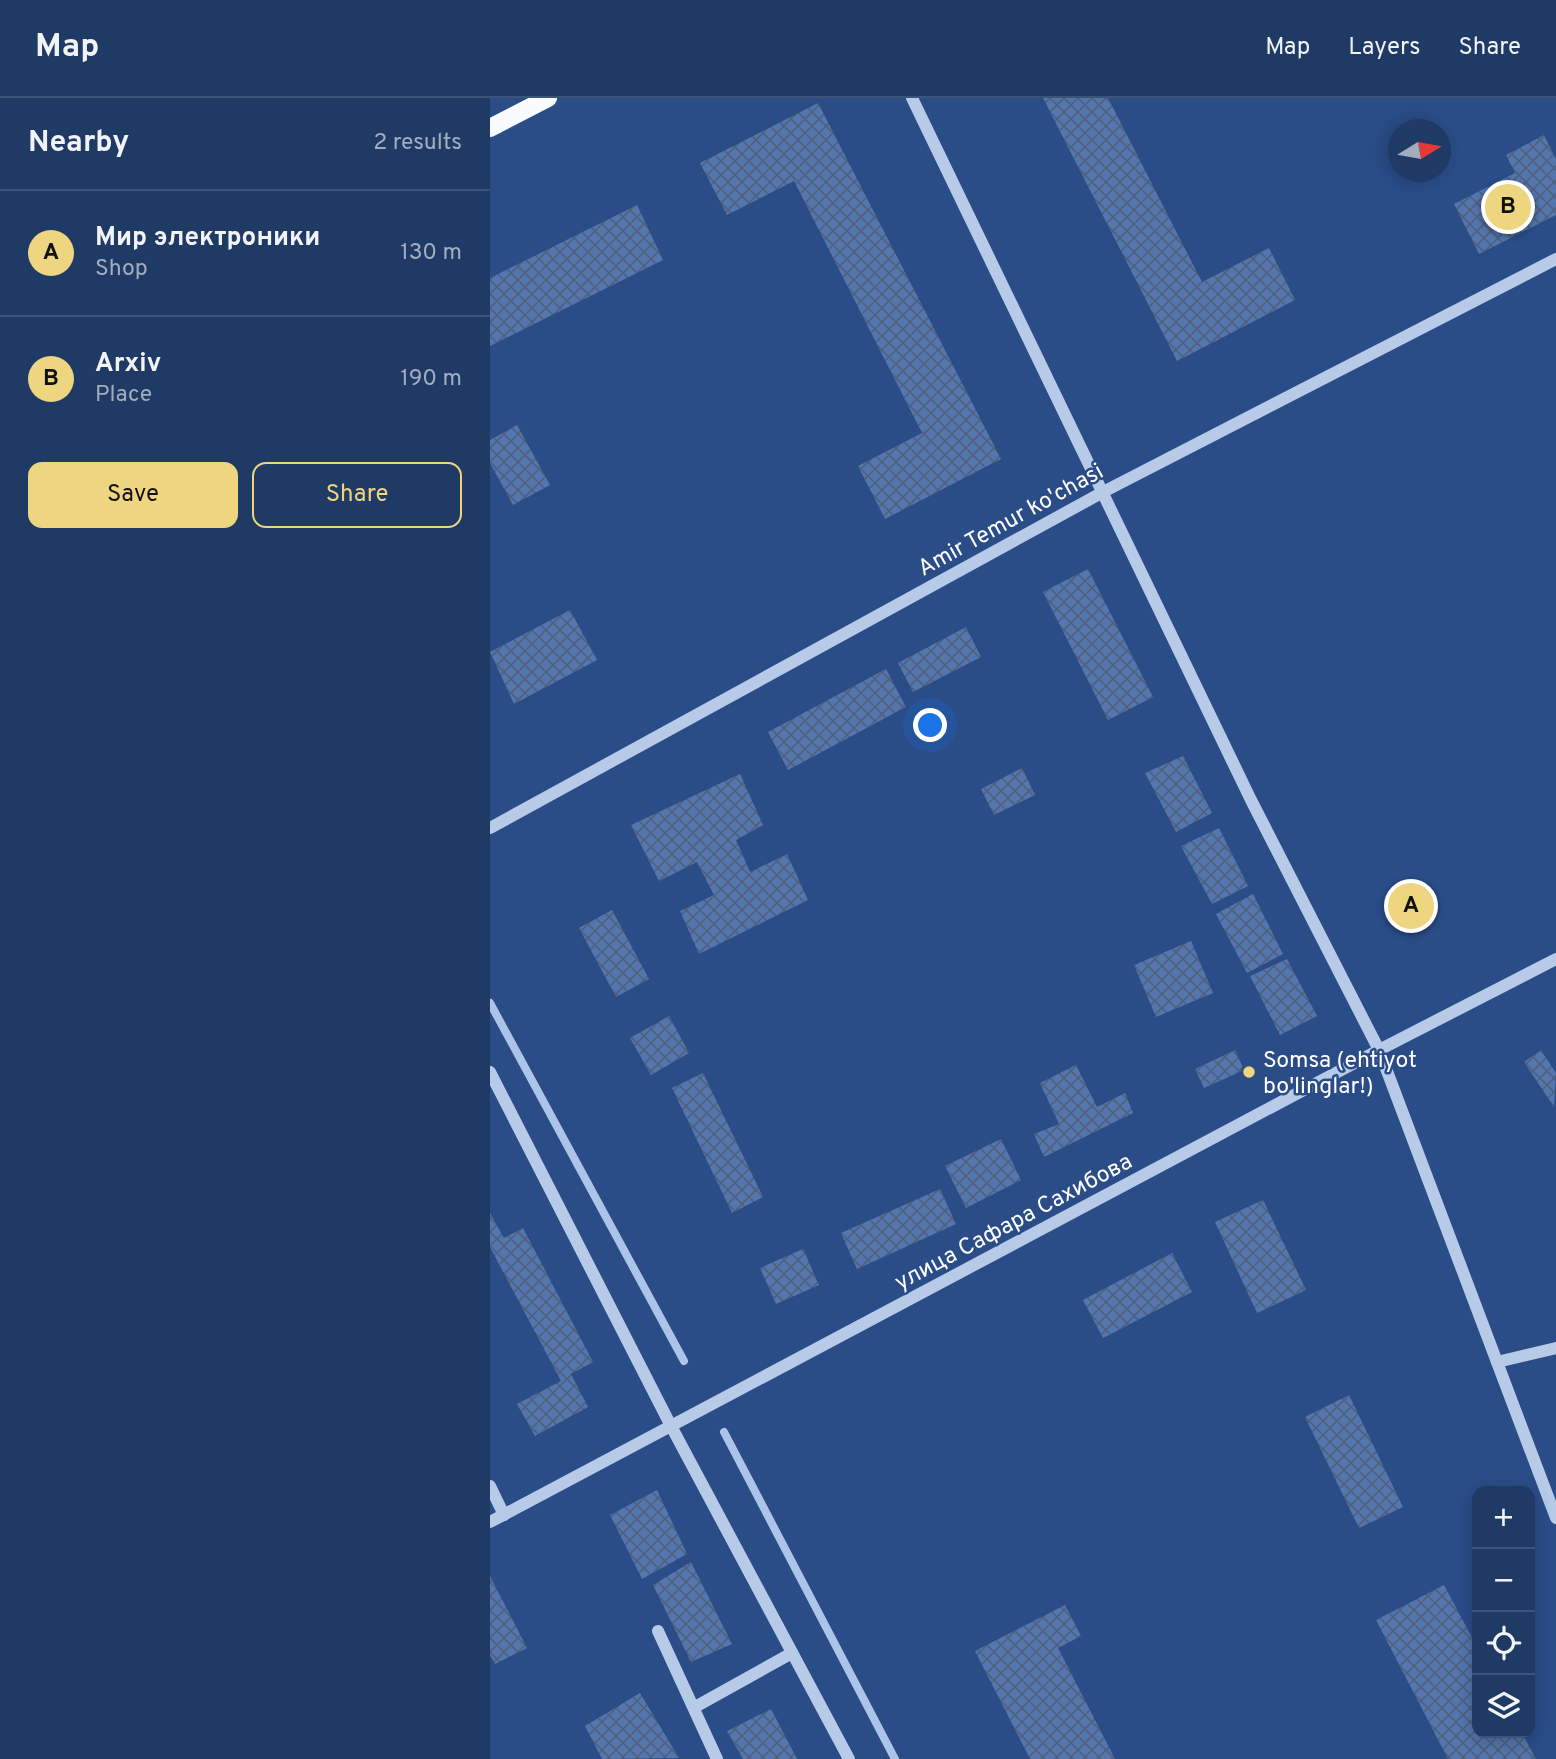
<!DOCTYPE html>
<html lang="en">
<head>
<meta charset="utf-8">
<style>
  :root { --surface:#203a66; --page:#2d456f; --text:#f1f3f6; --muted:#a2adbf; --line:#3d547a; --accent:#eed57f }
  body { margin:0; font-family:Overpass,sans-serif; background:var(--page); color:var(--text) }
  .controls { position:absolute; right:21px; bottom:21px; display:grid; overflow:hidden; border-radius:14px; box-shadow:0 4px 18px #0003 }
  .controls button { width:63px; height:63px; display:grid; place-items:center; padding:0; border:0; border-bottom:2px solid var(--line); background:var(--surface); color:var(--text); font:35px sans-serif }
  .compass { position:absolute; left:898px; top:21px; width:63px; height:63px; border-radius:50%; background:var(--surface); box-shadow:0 4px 18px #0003; rotate:79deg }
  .you { position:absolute; left:441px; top:628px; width:24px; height:24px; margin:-18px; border:5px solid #fff; border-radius:50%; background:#1a73e8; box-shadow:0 0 0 10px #1a73e833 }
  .badge { display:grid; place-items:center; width:46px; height:46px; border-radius:50%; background:var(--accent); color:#111; font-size:23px; font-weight:700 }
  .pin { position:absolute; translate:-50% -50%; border:4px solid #fff; box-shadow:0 2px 7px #0006 }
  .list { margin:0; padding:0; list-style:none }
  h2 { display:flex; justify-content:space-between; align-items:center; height:91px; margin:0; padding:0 28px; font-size:30px }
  h2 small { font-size:23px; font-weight:400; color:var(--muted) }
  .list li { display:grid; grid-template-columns:46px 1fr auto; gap:21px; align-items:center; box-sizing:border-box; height:126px; padding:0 28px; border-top:2px solid var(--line) }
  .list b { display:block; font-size:26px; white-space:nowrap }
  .list p { margin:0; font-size:23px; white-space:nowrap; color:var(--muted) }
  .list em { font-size:23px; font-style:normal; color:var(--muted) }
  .actions { display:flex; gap:14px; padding:21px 28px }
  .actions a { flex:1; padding:16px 0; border:2px solid var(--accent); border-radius:14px; text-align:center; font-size:24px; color:var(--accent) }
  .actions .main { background:var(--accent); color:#111 }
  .icon { flex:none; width:38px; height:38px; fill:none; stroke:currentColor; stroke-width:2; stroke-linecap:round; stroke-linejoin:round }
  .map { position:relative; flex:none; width:1066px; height:1661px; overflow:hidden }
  header { display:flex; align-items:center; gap:42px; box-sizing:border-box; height:98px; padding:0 35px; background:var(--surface); border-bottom:2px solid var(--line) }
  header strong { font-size:33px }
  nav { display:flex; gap:38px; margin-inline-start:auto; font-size:24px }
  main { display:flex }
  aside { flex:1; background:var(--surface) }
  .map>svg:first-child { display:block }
</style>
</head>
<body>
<header>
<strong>Map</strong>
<nav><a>Map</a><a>Layers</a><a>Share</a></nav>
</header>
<main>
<aside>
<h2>Nearby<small>2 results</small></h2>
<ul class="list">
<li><span class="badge">A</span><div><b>Мир электроники</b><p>Shop</p></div><em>130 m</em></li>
<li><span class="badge">B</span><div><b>Arxiv</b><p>Place</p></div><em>190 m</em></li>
</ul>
<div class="actions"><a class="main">Save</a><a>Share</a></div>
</aside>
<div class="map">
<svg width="1066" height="1661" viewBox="0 0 1066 1661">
  <defs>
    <pattern id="building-cross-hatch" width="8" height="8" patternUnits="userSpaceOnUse" patternTransform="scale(1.75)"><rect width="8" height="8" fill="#5376af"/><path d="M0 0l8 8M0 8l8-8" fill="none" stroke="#50617e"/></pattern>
  </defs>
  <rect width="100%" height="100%" fill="#2a4d88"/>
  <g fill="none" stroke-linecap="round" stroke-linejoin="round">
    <!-- stream -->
    <g stroke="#acc4e8" stroke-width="8">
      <polyline points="0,905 194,1263"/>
      <polyline points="234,1334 405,1661"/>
    </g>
  </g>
  <!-- building -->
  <g fill="url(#building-cross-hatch)">
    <polygon points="553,0 618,0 712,184 779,150 805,202 687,263"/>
    <polygon points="328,5 511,361 395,421 368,368 432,335 304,83 237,117 210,65"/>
    <polygon points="1054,37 1066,61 1066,117 989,156 964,106 1025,75 1016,57"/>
    <polygon points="147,107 173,162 0,248 0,180"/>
    <polygon points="27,327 60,387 23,407 0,365 0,342"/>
    <polygon points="598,471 663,599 618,622 553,494"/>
    <polygon points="80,512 107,562 24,606 0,554"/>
    <polygon points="476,529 491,559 423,594 408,565"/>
    <polygon points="396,571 416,609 298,672 278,634"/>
    <polygon points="693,658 722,715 686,734 655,675"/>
    <polygon points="532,670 545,697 504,717 491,691"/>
    <polygon points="250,676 273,727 246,742 260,774 297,756 318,802 209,856 190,813 224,797 207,764 169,783 141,727"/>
    <polygon points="729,730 758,788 722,806 691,748"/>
    <polygon points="763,796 793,856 757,875 726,816"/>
    <polygon points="122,812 159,881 126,899 89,830"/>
    <polygon points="701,843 723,895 666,919 644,867"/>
    <polygon points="797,861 827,918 790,937 760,878"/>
    <polygon points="179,918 199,955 161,977 140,940"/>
    <polygon points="745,952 754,972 714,990 705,971"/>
    <polygon points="1051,952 1066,975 1064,1009 1034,964"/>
    <polygon points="586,967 607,1009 635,995 643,1015 554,1059 544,1036 569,1026 550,985"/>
    <polygon points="213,975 273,1099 242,1115 182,990"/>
    <polygon points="511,1041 531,1082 476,1110 455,1068"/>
    <polygon points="450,1091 466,1126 367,1171 351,1135"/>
    <polygon points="773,1102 816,1192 767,1215 725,1124"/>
    <polygon points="0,1115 14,1140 33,1130 103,1264 81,1276 98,1309 45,1338 27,1306 71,1283 0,1149"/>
    <polygon points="313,1151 329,1187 286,1206 270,1170"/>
    <polygon points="682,1155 702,1194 613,1240 593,1202"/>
    <polygon points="859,1297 913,1409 869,1430 815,1319"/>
    <polygon points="167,1392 197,1456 152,1481 120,1417"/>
    <polygon points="201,1464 242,1546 201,1564 163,1487"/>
    <polygon points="0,1478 37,1550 5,1566 0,1557"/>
    <polygon points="954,1487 987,1549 987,1635 1032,1635 1046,1661 958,1661 886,1522"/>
    <polygon points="575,1507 591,1538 568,1550 625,1661 540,1661 485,1553"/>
    <polygon points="150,1595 189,1660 112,1661 95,1628"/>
    <polygon points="281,1611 307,1661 253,1661 237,1633"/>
  </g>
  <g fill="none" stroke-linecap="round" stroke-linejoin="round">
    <!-- minor -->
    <g stroke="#b7cae8" stroke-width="12">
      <polyline points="422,0 761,702 889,952 1066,1420"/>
      <polyline points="0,730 615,393 1066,161"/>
      <polyline points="0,974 181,1328 359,1661"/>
      <polyline points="1007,1264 1066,1250"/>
      <polyline points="0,1388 14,1417"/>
      <polyline points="0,1424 889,952 1066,861"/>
      <polyline points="168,1533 227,1661"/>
      <polyline points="205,1609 302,1555"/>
    </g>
    <!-- major -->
    <polyline stroke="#f9fbfe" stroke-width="18" points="0,30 58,0"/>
  </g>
  <!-- markers -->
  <circle fill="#eed57f" stroke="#2a4d88" stroke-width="2.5" cx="759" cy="974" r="7"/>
  <g text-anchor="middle" stroke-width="5" stroke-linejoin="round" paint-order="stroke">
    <!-- street labels -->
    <g font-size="23" fill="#fff" stroke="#2a4d88">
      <text transform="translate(520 421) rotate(-29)" y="8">Amir Temur ko'chasi</text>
      <text transform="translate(523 1123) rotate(-28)" y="8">улица Сафара Сахибова</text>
    </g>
    <!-- poi labels -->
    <g font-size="23" fill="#fff" stroke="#2a4d88" text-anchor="start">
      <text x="773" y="969">Somsa (ehtiyot<tspan x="773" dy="26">bo'linglar!)</tspan></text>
    </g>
  </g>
</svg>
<div class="controls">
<button>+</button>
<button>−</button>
<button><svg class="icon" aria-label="locate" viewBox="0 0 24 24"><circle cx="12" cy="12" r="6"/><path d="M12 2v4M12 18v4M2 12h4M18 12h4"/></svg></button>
<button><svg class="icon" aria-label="layers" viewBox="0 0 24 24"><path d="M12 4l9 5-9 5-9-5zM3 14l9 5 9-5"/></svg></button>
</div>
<svg class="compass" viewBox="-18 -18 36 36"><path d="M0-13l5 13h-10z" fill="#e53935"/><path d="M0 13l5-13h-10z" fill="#a2adbf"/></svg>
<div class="you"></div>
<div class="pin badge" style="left:921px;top:808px">A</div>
<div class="pin badge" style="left:1018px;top:109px">B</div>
</div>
</main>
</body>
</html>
